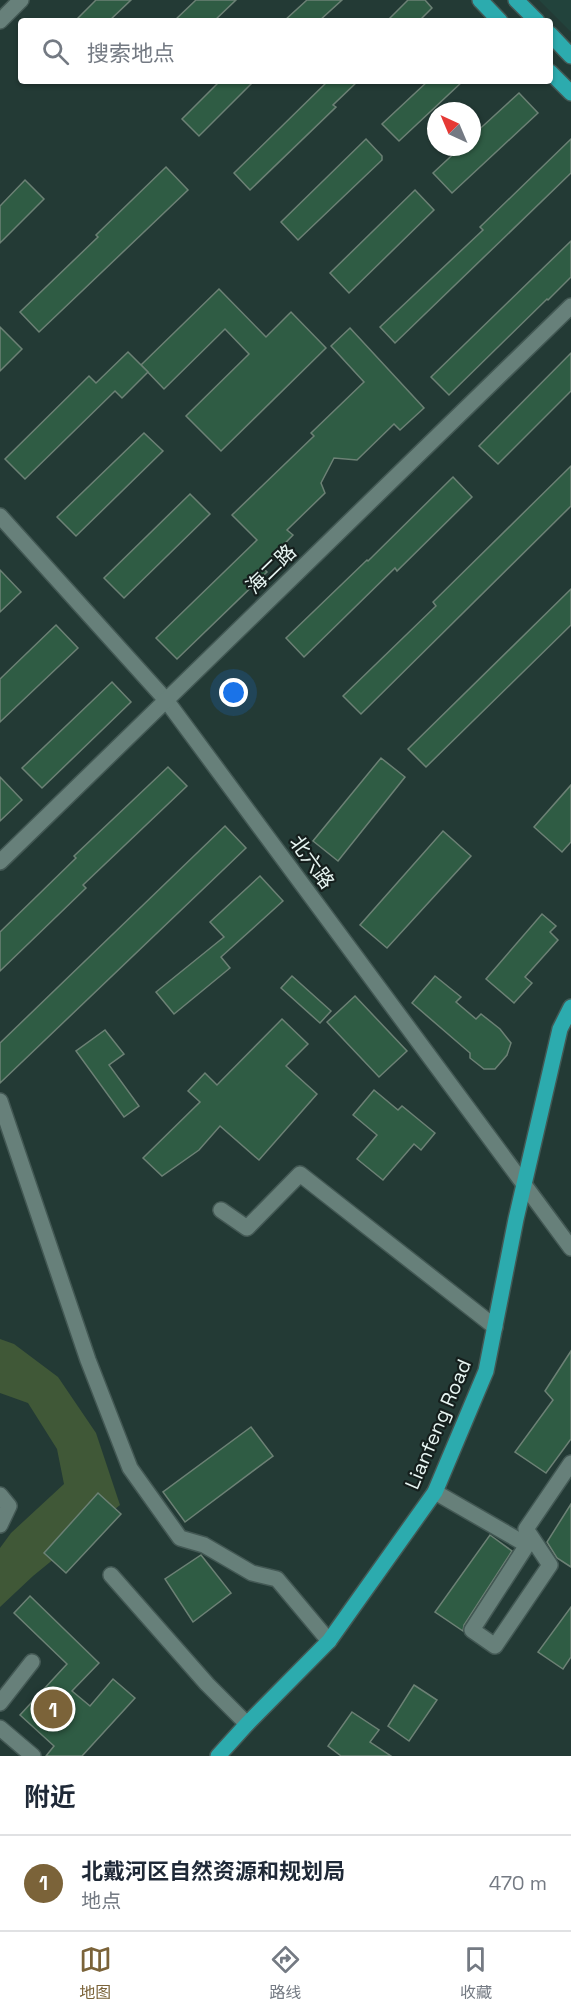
<!DOCTYPE html>
<html lang="zh">
<head>
<meta charset="utf-8">
<style>
  :root { --surface:#fff; --page:#f6f6f7; --text:#1f2937; --muted:#747a83; --line:#e0e1e3; --accent:#7b6339 }
  body { margin:0; font-family:"Space Grotesk","Noto Sans SC",sans-serif; background:var(--page); color:var(--text) }
  .compass { position:absolute; left:427px; top:102px; width:54px; height:54px; border-radius:50%; background:var(--surface); box-shadow:0 2px 4px #0004; rotate:316deg }
  .you { position:absolute; left:234px; top:693px; width:21px; height:21px; margin:-15px; border:4px solid #fff; border-radius:50%; background:#1a73e8; box-shadow:0 0 0 9px #1a73e833 }
  .badge { display:grid; place-items:center; width:39px; height:39px; border-radius:50%; background:var(--accent); color:#fff; font-size:20px; font-weight:700 }
  .pin { position:absolute; translate:-50% -50%; border:3px solid #fff; box-shadow:0 2px 6px #0006 }
  .list { margin:0; padding:0; list-style:none }
  h2 { display:flex; justify-content:space-between; align-items:center; height:78px; margin:0; padding:0 24px; font-size:26px }
  h2 small { font-size:20px; font-weight:400; color:var(--muted) }
  .list li { display:grid; grid-template-columns:39px 1fr auto; gap:18px; align-items:center; box-sizing:border-box; height:96px; padding:0 24px; border-top:2px solid var(--line) }
  .list b { display:block; font-size:22px; white-space:nowrap }
  .list p { margin:0; font-size:20px; white-space:nowrap; color:var(--muted) }
  .list em { font-size:20px; font-style:normal; color:var(--muted) }
  .icon { flex:none; width:33px; height:33px; fill:none; stroke:currentColor; stroke-width:2; stroke-linecap:round; stroke-linejoin:round }
  .map { position:relative; flex:none; width:571px; height:1756px; overflow:hidden }
  .search { position:absolute; background:var(--surface); box-shadow:0 2px 4px #0004; left:18px; right:18px; top:18px; height:66px; display:flex; align-items:center; gap:15px; box-sizing:border-box; padding:0 21px; border-radius:6px; color:var(--muted); font-size:22px }
  .sheet { height:174px; background:var(--surface) }
  nav { display:flex; justify-content:space-around; align-items:center; box-sizing:border-box; height:84px; border-top:2px solid var(--line); background:var(--surface); font-size:16px; color:var(--muted) }
  nav a { display:grid; justify-items:center; gap:3px }
  nav .on { color:var(--accent) }
  .map>svg:first-child { display:block }
</style>
</head>
<body>
<div class="map">
<svg width="571" height="1756" viewBox="0 0 571 1756">
  <rect width="100%" height="100%" fill="#233a35"/>
  <!-- built -->
  <polygon fill="#22433c" points="539,0 571,0 571,32"/>
  <!-- green -->
  <polygon fill="#405837" points="0,1339 14,1344 58,1377 96,1433 120,1505 33,1576 0,1607 0,1548 11,1533 64,1484 57,1449 28,1403 0,1393"/>
  <!-- building -->
  <g fill="#2f5c44" stroke="#6c8175" stroke-width="1.5">
    <polygon points="96,0 131,0 109,21 75,21"/>
    <polygon points="196,0 236,0 214,21 174,21"/>
    <polygon points="307,0 342,0 319,21 284,21"/>
    <polygon points="408,0 425,0 432,8 419,21 387,21"/>
    <polygon points="220,81 254,81 199,136 182,119"/>
    <polygon points="328,81 358,81 333,105 336,107 250,190 234,173"/>
    <polygon points="428,81 463,81 399,141 382,124"/>
    <polygon points="519,93 538,113 452,193 433,173 461,147 472,147 472,136"/>
    <polygon points="366,139 382,156 382,160 298,240 281,222"/>
    <polygon points="571,139 571,173 395,343 380,327 483,230 480,227"/>
    <polygon points="166,167 188,190 39,332 20,312 98,237 96,235"/>
    <polygon points="25,180 44,199 0,243 0,206"/>
    <polygon points="415,190 434,210 349,293 330,273"/>
    <polygon points="571,241 571,277 548,300 547,299 449,395 431,377"/>
    <polygon points="219,289 266,337 291,312 326,348 221,451 186,416 249,354 225,329 164,389 141,365"/>
    <polygon points="0,327 22,349 0,371"/>
    <polygon points="350,328 424,408 400,430 394,424 357,460 334,458 321,483 325,493 287,530 293,535 262,567 267,572 177,659 156,638 257,540 232,515 314,436 311,433 364,382 331,346"/>
    <polygon points="128,352 148,372 122,398 115,391 25,479 5,459 89,376 96,383"/>
    <polygon points="571,353 571,391 498,464 479,446"/>
    <polygon points="144,433 163,451 76,536 57,517"/>
    <polygon points="571,466 571,506 361,714 343,696 436,606 433,602"/>
    <polygon points="453,477 472,497 397,571 395,568 304,657 286,638 367,560 368,561"/>
    <polygon points="190,494 210,514 124,598 104,578"/>
    <polygon points="0,570 21,592 0,612"/>
    <polygon points="571,589 571,625 426,767 408,749"/>
    <polygon points="56,625 78,648 0,722 0,679"/>
    <polygon points="112,682 131,702 42,788 22,768"/>
    <polygon points="381,758 405,777 338,861 313,841"/>
    <polygon points="168,767 187,786 83,885 86,888 0,971 0,932 76,858 74,856"/>
    <polygon points="0,777 22,800 0,821"/>
    <polygon points="571,785 571,842 562,852 534,827"/>
    <polygon points="225,826 246,848 0,1083 0,1043"/>
    <polygon points="443,831 471,856 387,948 360,925"/>
    <polygon points="260,876 283,901 221,957 230,968 174,1014 156,992 224,937 210,922"/>
    <polygon points="542,914 556,926 550,932 558,940 525,977 532,983 514,1003 486,979"/>
    <polygon points="292,976 331,1011 320,1023 281,988"/>
    <polygon points="435,976 461,997 456,1002 476,1019 481,1014 500,1029 511,1043 507,1055 495,1069 484,1069 470,1058 470,1053 412,1003"/>
    <polygon points="355,996 407,1051 379,1077 327,1022"/>
    <polygon points="282,1019 308,1044 286,1066 317,1094 259,1160 220,1126 199,1150 162,1176 143,1158 200,1102 188,1091 205,1073 217,1085"/>
    <polygon points="105,1030 124,1054 109,1065 139,1106 124,1117 76,1051"/>
    <polygon points="374,1090 398,1110 402,1106 435,1133 421,1150 414,1144 383,1180 357,1159 377,1135 353,1115"/>
    <polygon points="571,1351 571,1439 546,1473 515,1452 553,1400 545,1391"/>
    <polygon points="251,1427 273,1456 185,1522 163,1492"/>
    <polygon points="98,1493 121,1514 66,1573 44,1553"/>
    <polygon points="571,1504 571,1567 557,1558 547,1542"/>
    <polygon points="490,1535 512,1551 464,1625 463,1631 435,1612"/>
    <polygon points="201,1555 231,1593 193,1622 165,1579"/>
    <polygon points="30,1596 99,1663 72,1691 90,1706 113,1679 135,1698 82,1756 46,1756 54,1746 20,1715 67,1664 14,1613"/>
    <polygon points="571,1607 571,1657 563,1669 538,1652"/>
    <polygon points="414,1685 437,1700 409,1741 388,1726"/>
    <polygon points="352,1712 379,1730 370,1742 391,1756 341,1756 328,1746"/>
  </g>
  <g fill="none" stroke-linecap="round" stroke-linejoin="round">
    <!-- minor casing -->
    <g stroke="#435854" stroke-width="18">
      <g id="minor">
        <polyline points="0,21 21,0"/>
        <polyline points="0,516 166,700 571,1248"/>
        <polyline points="0,862 571,306"/>
        <polyline points="0,1101 88,1360 130,1468 180,1538 204,1545 252,1573 277,1579 329,1641"/>
        <polyline points="221,1210 247,1228 300,1174 495,1327"/>
        <polyline points="435,1492 527,1545 472,1630 495,1646 550,1565 526,1529 571,1463"/>
        <polyline points="0,1495 9,1506 0,1525"/>
        <polyline points="111,1575 207,1684 247,1724"/>
        <polyline points="0,1703 32,1662"/>
        <polyline points="0,1728 33,1756"/>
      </g>
    </g>
    <!-- major casing -->
    <g stroke="#435854" stroke-width="18">
      <g id="major">
        <polyline points="480,0 500,21"/>
        <polyline points="516,0 537,21"/>
        <polyline points="550,34 571,56"/>
        <polyline points="550,72 571,93"/>
        <polyline points="218,1756 247,1724 329,1641 435,1492 486,1371 516,1219 560,1029 571,1007"/>
      </g>
    </g>
    <!-- minor -->
    <use href="#minor" stroke="#67807a" stroke-width="15"/>
    <!-- major -->
    <use href="#major" stroke="#2cabae" stroke-width="15"/>
  </g>
  <g text-anchor="middle" stroke-width="4.5" stroke-linejoin="round" paint-order="stroke">
    <!-- street labels -->
    <g font-size="20" fill="#e7f5f2" stroke="#151f1d">
      <text transform="translate(271 569) rotate(-44)" y="7">海二路</text>
      <text transform="translate(312 862) rotate(54)" y="7">北六路</text>
      <text transform="translate(438 1424) rotate(-67)" y="7">Lianfeng Road</text>
    </g>
  </g>
</svg>
<svg class="compass" viewBox="-18 -18 36 36"><path d="M0-13l5 13h-10z" fill="#e53935"/><path d="M0 13l5-13h-10z" fill="#747a83"/></svg>
<div class="you"></div>
<div class="pin badge" style="left:53px;top:1709px">1</div>
<div class="search"><svg class="icon" aria-label="search" viewBox="0 0 24 24"><circle cx="10" cy="10" r="6"/><path d="M15 15l6 6"/></svg>搜索地点</div>
</div>
<section class="sheet">
<h2>附近<small></small></h2>
<ul class="list">
<li><span class="badge">1</span><div><b>北戴河区自然资源和规划局</b><p>地点</p></div><em>470 m</em></li>
</ul>
</section>
<nav>
<a class="on"><svg class="icon" aria-label="map" viewBox="0 0 24 24"><path d="M3 6l6-2 6 2 6-2v14l-6 2-6-2-6 2zM9 4v14M15 6v14"/></svg>地图</a>
<a><svg class="icon" aria-label="directions" viewBox="0 0 24 24"><path d="M12 3l9 9-9 9-9-9zM9 14v-3h6M13 9l2 2-2 2"/></svg>路线</a>
<a><svg class="icon" aria-label="saved" viewBox="0 0 24 24"><path d="M7 4h10v16l-5-4-5 4z"/></svg>收藏</a>
</nav>
</body>
</html>
